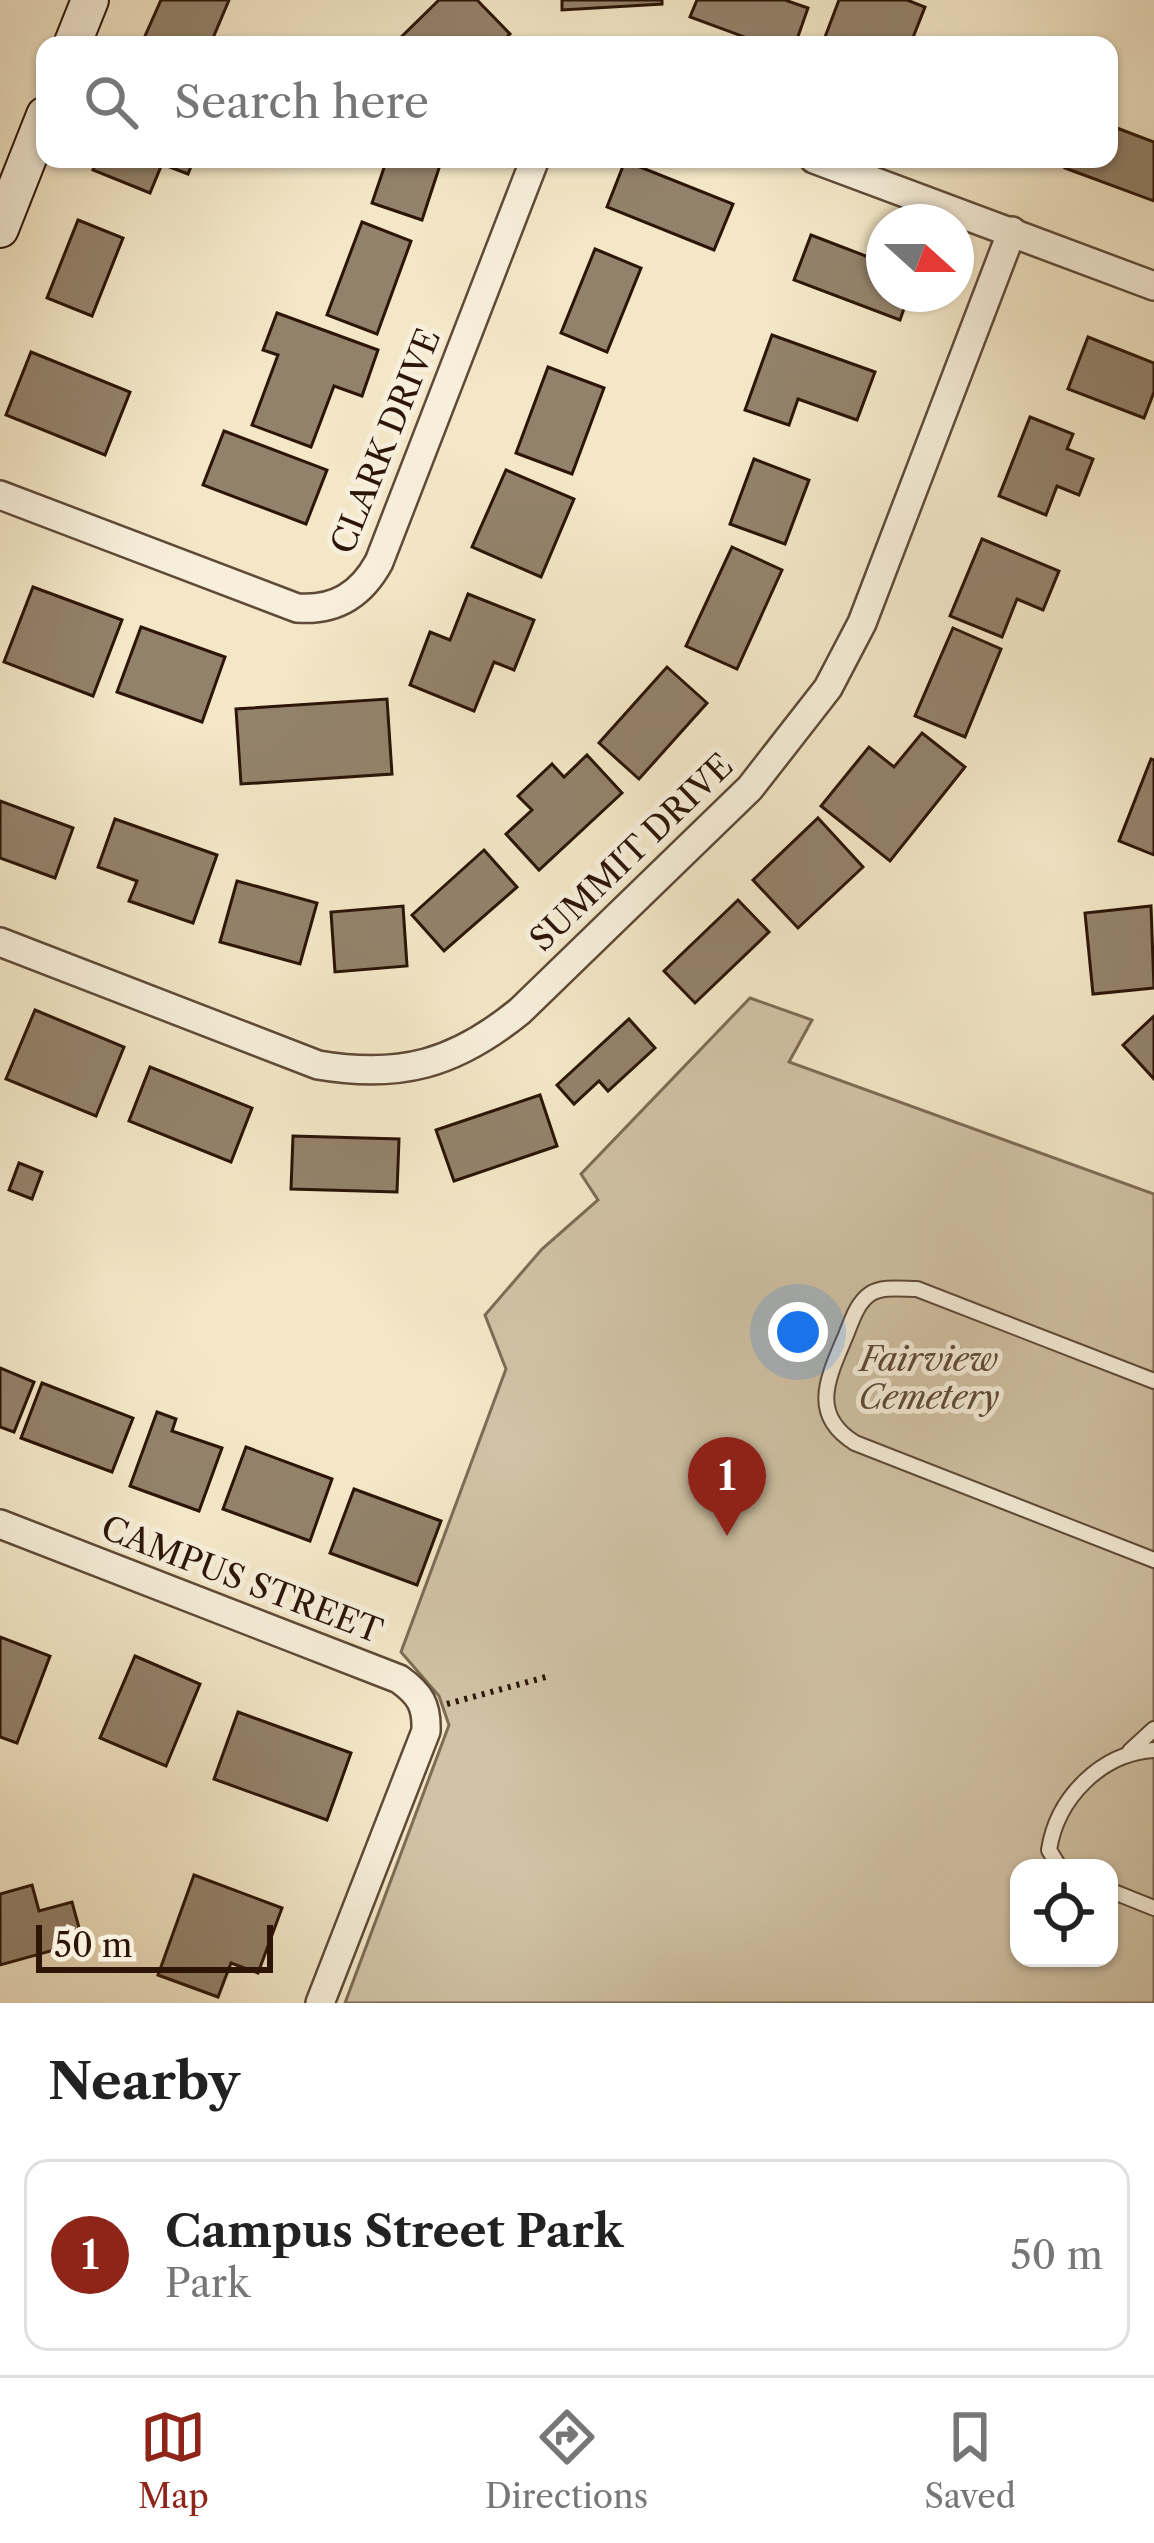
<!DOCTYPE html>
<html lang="en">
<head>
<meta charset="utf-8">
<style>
  :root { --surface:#fff; --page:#f6f6f6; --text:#222; --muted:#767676; --line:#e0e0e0; --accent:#8f2418 }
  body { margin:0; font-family:"Libre Caslon Text",serif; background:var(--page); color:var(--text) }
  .controls { position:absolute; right:36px; bottom:36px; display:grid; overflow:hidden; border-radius:24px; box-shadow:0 3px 9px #0004 }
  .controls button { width:108px; height:108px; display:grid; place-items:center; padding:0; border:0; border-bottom:3px solid var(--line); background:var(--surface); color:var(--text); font:60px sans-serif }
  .compass { position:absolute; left:866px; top:204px; width:108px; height:108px; border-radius:50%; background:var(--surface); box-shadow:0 3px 9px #0004; rotate:111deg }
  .scale { position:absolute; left:36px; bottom:30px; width:237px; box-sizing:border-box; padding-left:12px; border:6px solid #2c1507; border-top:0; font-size:33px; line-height:42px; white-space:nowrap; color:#2c1507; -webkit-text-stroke:9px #f7efdb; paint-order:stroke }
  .you { position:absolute; left:798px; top:1332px; width:42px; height:42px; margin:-30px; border:9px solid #fff; border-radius:50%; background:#1a73e8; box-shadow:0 0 0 18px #1a73e833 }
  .badge { display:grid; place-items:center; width:78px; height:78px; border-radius:50%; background:var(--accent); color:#fff; font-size:39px; font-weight:700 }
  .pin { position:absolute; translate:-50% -99px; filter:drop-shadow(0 3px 6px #0008) }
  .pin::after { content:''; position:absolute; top:63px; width:42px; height:36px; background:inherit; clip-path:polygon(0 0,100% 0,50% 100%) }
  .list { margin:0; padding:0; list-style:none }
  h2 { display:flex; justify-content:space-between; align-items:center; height:156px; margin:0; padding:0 48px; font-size:51px }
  h2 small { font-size:39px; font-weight:400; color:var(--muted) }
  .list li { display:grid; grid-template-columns:78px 1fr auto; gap:36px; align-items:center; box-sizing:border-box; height:192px; margin:0 24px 24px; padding:0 24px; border:3px solid var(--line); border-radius:24px }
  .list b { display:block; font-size:45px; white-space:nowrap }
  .list p { margin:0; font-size:39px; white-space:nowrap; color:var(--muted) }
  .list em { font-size:39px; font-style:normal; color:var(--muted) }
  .icon { flex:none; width:66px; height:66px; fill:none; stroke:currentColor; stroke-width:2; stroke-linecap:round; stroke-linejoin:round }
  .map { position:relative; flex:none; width:1154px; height:2003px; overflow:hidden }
  .search { position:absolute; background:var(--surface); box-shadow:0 3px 9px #0004; left:36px; right:36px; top:36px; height:132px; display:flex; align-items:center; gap:30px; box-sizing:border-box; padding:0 42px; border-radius:24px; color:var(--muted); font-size:45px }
  .sheet { height:372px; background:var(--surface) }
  nav { display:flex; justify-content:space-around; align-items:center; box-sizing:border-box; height:168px; border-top:3px solid var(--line); background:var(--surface); font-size:33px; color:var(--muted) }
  nav a { display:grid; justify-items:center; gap:6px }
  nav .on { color:var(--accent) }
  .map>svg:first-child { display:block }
</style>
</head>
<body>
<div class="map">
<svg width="1154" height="2003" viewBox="0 0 1154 2003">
  <rect width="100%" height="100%" fill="#f3e7c7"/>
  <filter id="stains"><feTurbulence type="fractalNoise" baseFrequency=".00167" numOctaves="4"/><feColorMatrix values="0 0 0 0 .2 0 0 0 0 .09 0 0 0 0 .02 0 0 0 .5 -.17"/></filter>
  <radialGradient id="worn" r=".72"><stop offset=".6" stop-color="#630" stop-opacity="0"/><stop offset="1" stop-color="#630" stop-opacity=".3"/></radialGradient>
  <!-- green -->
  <path fill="#d1c3a6" stroke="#7e6c56" stroke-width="3" fill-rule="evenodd" d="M750 998 812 1020 789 1062 1154 1194V2003H345L449 1725 439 1696 401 1652 506 1369 485 1315 542 1249 598 1200 581 1174ZM1019 1868H1109V1958H1019Z"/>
  <!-- building -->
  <g fill="#93826b" stroke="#2c1507" stroke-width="3">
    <polygon points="161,0 229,0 210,45 141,45"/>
    <polygon points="439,0 477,0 510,34 498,45 393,45"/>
    <polygon points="562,0 662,0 662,4 562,10"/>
    <polygon points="697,0 785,0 808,8 795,45 766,45 690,17"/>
    <polygon points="839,0 907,0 925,7 910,45 822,45"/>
    <polygon points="1109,125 1154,142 1154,201 1065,168 1068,159 1109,159"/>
    <polygon points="98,159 194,159 188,174 162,164 150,193 93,170"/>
    <polygon points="387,159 442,159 422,220 372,203"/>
    <polygon points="625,161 733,204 714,250 607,207"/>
    <polygon points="78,220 123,238 92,316 47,298"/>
    <polygon points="362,222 411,241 377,334 327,315"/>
    <polygon points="811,235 884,263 884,294 909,294 900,320 794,280"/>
    <polygon points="595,249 641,268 607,352 561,333"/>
    <polygon points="277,313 378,350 362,396 334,386 311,447 252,425 278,355 263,350"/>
    <polygon points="772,335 875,372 857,420 798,399 789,425 745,410"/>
    <polygon points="1088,337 1154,363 1154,392 1144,418 1068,389"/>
    <polygon points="31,352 130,392 105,455 6,415"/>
    <polygon points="548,367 604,388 572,474 516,453"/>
    <polygon points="1030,417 1073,434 1067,449 1093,459 1079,495 1057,486 1046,515 999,496"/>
    <polygon points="224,431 327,470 306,524 203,485"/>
    <polygon points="754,459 809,480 785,544 730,524"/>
    <polygon points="506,470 574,499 541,577 472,547"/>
    <polygon points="982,539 1059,571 1043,610 1017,599 1002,637 950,616"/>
    <polygon points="732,547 782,570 737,669 686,646"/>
    <polygon points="33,587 122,620 93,696 4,662"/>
    <polygon points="468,594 534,620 514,670 494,662 474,711 410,685 430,632 450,640"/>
    <polygon points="141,627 225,657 202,722 117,692"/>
    <polygon points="953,628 1001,649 965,737 915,716"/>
    <polygon points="667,667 707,703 639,779 599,743"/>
    <polygon points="387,699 392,774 241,784 236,709"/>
    <polygon points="922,733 965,767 890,861 821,806 869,747 894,767"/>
    <polygon points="587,755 622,793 539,870 506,834 532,810 518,796 552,764 564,777"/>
    <polygon points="1151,759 1154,760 1154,855 1119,841"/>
    <polygon points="0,801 73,828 55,878 0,858"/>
    <polygon points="818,818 863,867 798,928 753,880"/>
    <polygon points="115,819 217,855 193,923 129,901 137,881 98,867"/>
    <polygon points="484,850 517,887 444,951 412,915"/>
    <polygon points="237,881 317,903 300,964 220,942"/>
    <polygon points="738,900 769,932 695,1003 664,971"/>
    <polygon points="403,906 407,966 335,972 331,912"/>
    <polygon points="1151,906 1154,988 1093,994 1085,913"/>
    <polygon points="35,1010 124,1047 96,1116 6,1079"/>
    <polygon points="1154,1016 1154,1079 1123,1045"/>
    <polygon points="629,1019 655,1048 608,1091 599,1081 574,1104 557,1085"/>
    <polygon points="150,1067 252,1108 231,1162 129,1121"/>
    <polygon points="540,1095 557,1146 454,1181 436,1130"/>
    <polygon points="293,1136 399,1139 397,1192 291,1189"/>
    <polygon points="19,1163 42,1172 32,1199 9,1190"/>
    <polygon points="0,1368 34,1382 14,1432 0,1427"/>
    <polygon points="42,1383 133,1418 112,1472 21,1438"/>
    <polygon points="157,1412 176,1419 172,1431 222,1448 199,1511 130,1486"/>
    <polygon points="246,1447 332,1479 310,1541 223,1509"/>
    <polygon points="354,1489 441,1521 417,1585 330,1553"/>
    <polygon points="0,1637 50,1656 17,1743 0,1737"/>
    <polygon points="135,1656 200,1684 166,1766 100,1738"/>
    <polygon points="238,1712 351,1753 327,1820 214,1779"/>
    <polygon points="194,1875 282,1908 258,1973 231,1963 218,1997 158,1975"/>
    <polygon points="32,1885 39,1911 72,1902 83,1942 0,1965 0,1894"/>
  </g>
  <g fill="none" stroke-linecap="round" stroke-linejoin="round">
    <!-- service casing -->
    <g stroke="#5e4a37" stroke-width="18">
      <g id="service">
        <path d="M1154 1381 917 1289C902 1289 882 1286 870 1294 857 1303 852 1320 846 1335 829 1376 808 1414 855 1443L1154 1560"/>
        <polyline points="1130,1751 1154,1729"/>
        <path d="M1060 1868 1049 1850C1057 1798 1101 1753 1154 1750"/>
        <polyline points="1109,1890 1154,1908"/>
      </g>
    </g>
    <!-- minor casing -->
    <g stroke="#5e4a37" stroke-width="32">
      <g id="minor">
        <polyline points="814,159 1154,286"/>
        <path d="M0 495 297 608C335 611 361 595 379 562L535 159"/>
        <path d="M0 942 318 1065C400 1079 455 1064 520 1011L750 788 828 688 862 623 1012 231"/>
        <path d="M0 1524 399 1679C420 1694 427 1705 426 1731L320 2003"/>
      </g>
    </g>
    <!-- secondary casing -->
    <g stroke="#2c1507" stroke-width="40">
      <g id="secondary">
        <polyline points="72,45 90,0"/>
        <polyline points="0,229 45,115"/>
      </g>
    </g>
    <!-- path -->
    <polyline stroke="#2c1507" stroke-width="6" stroke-dasharray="3 6" stroke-linecap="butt" points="447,1704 546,1677"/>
    <!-- service -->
    <use href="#service" stroke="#f7efdb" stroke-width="14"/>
    <!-- minor -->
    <use href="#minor" stroke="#f7efdb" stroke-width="27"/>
    <!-- secondary -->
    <use href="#secondary" stroke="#f7efdb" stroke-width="36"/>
  </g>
  <g text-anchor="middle" stroke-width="10" stroke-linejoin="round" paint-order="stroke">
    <!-- street labels -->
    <g font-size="33" fill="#2c1507" stroke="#f7efdb">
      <text transform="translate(385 441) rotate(-68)" y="12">CLARK DRIVE</text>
      <text transform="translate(631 852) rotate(-44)" y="12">SUMMIT DRIVE</text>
      <text transform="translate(242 1579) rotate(21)" y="12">CAMPUS STREET</text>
    </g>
    <!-- park labels -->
    <g font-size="33" font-style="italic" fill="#5e4937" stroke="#f7efdb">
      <text x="929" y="1371">Fairview<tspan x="929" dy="38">Cemetery</tspan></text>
    </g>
  </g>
  <rect width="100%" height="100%" filter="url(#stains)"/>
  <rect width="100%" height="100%" fill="url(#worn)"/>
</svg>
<div class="controls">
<button><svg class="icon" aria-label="locate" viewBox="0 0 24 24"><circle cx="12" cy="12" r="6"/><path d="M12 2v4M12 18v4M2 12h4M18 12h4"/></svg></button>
</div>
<svg class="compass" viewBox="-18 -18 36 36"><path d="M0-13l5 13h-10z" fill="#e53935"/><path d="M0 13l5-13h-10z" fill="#767676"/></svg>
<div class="scale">50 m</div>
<div class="you"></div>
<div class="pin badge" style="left:727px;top:1536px">1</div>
<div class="search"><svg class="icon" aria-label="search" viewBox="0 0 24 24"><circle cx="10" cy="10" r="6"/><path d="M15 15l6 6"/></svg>Search here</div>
</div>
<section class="sheet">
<h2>Nearby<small></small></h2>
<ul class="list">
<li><span class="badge">1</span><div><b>Campus Street Park</b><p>Park</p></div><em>50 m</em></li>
</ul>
</section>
<nav>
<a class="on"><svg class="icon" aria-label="map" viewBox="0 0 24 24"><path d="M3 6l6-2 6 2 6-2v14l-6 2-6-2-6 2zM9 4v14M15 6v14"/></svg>Map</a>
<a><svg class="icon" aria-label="directions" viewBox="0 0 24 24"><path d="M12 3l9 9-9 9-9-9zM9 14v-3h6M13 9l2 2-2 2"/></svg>Directions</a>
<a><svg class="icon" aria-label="saved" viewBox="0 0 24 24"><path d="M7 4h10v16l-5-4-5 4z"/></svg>Saved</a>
</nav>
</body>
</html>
